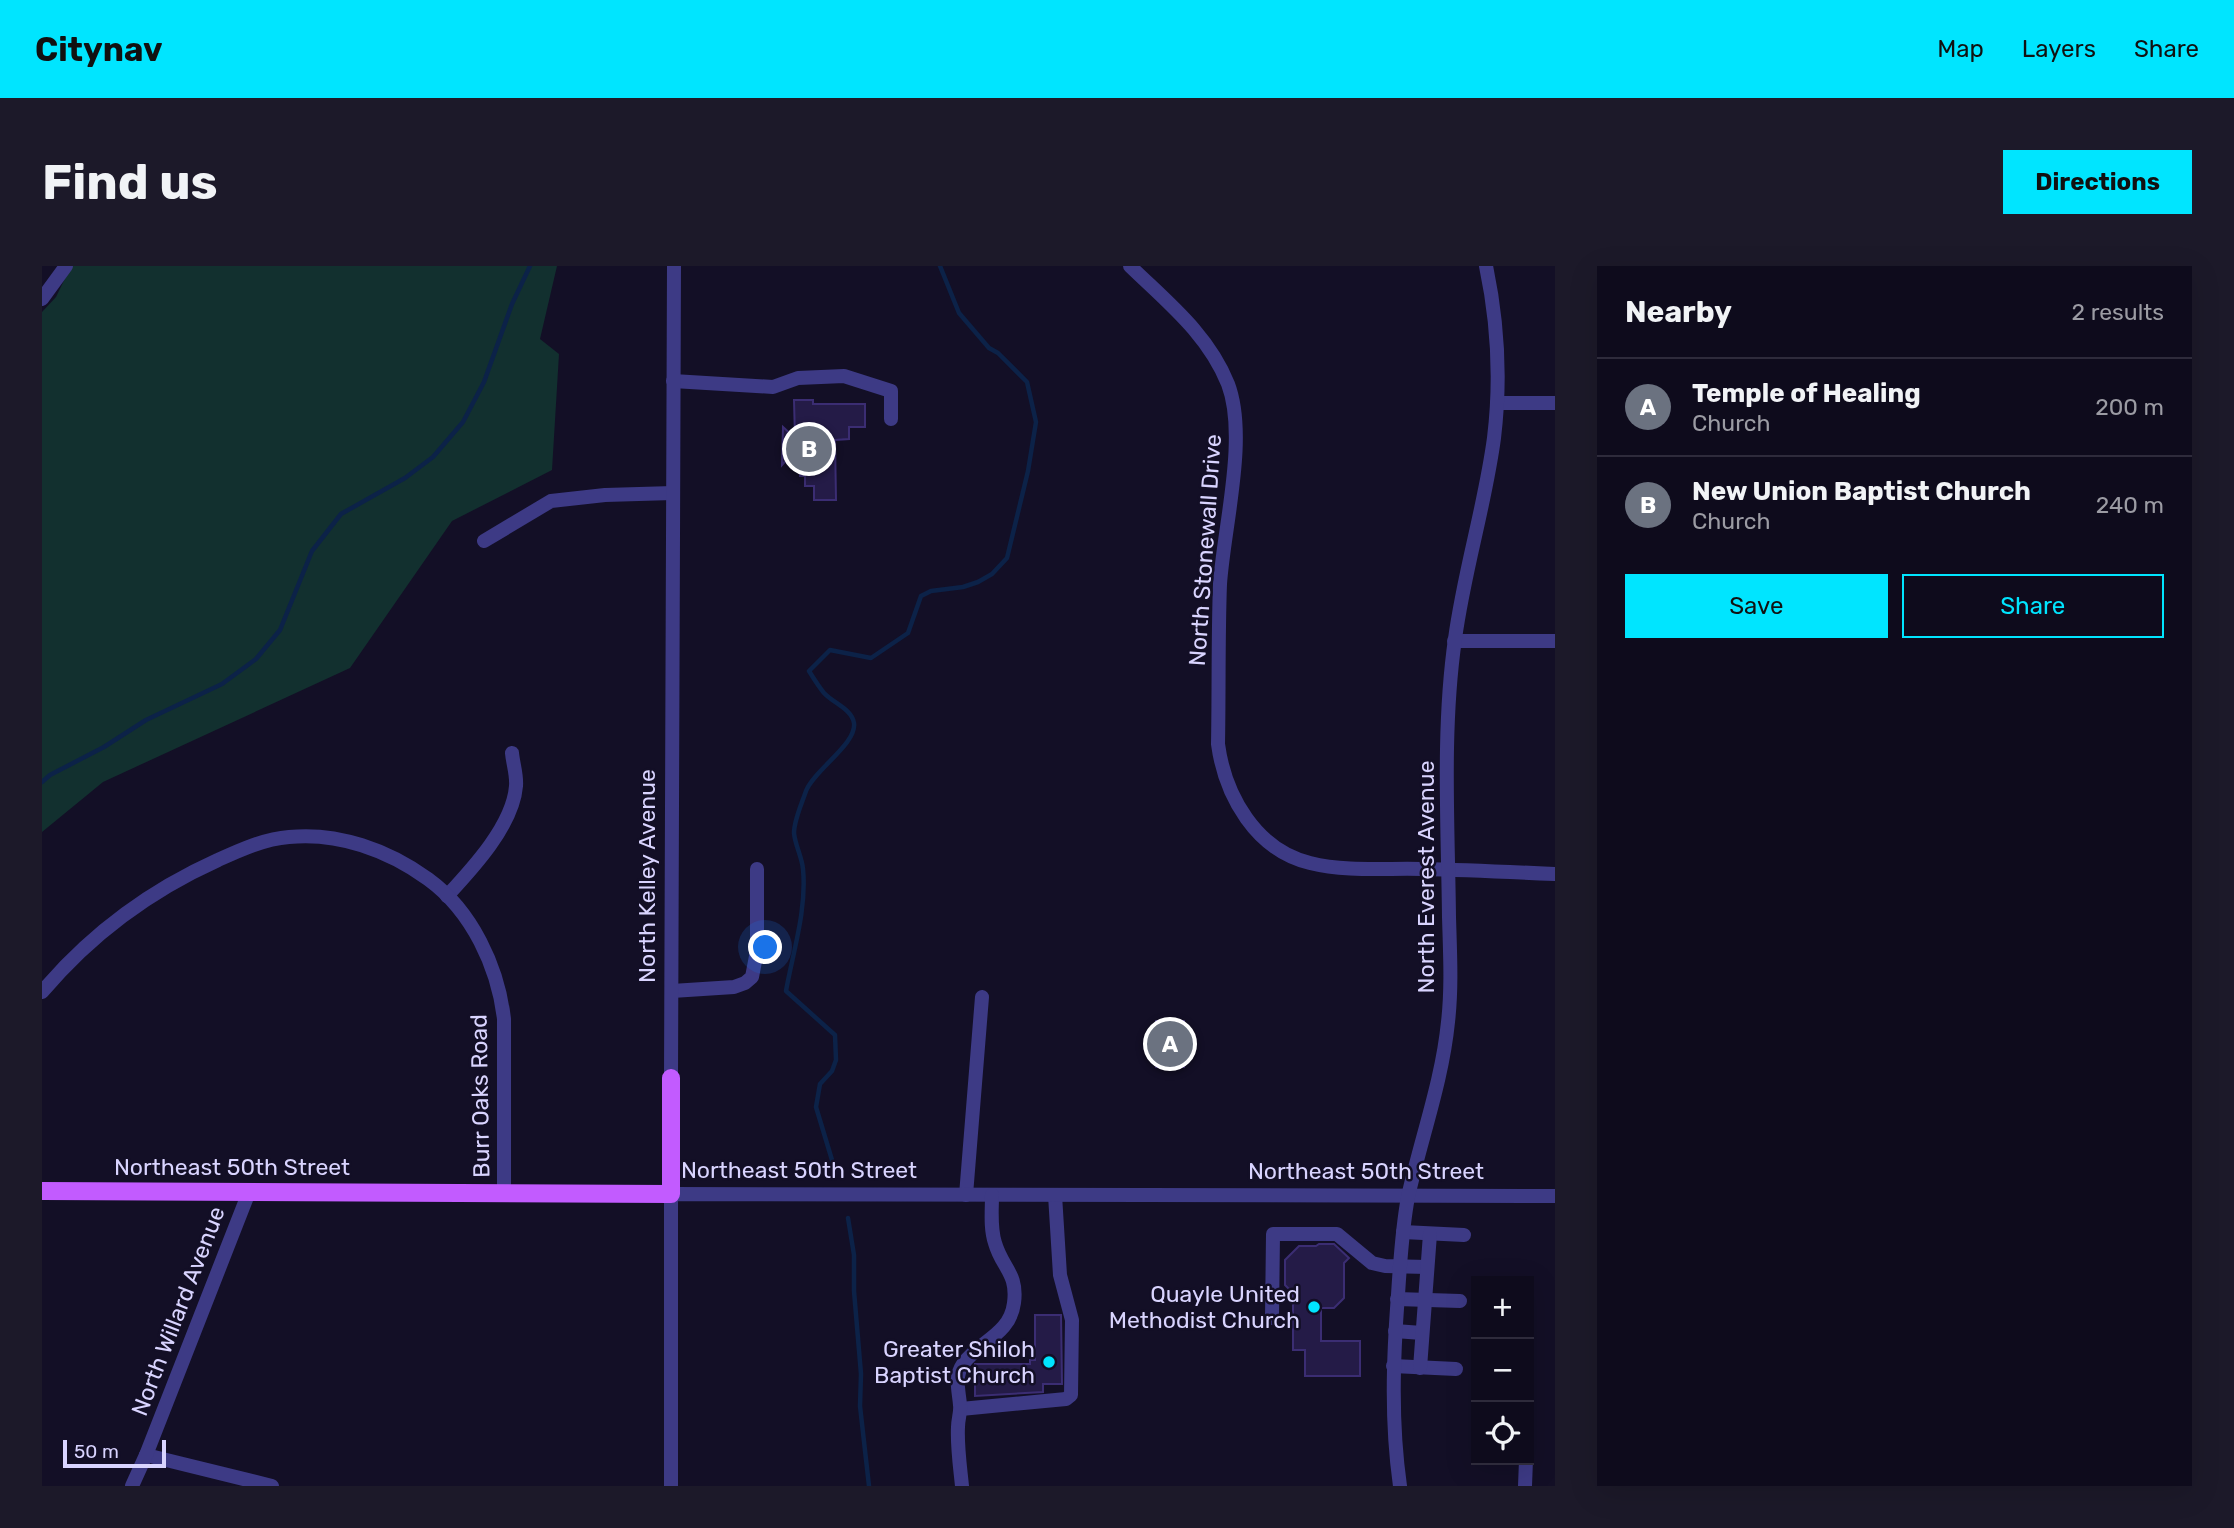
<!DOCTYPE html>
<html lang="en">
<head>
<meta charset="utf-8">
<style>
  :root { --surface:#0e0b1c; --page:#1c1929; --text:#f1f3f6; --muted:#9b9ba3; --line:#2e2b3b; --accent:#00e5ff }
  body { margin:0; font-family:Rubik,sans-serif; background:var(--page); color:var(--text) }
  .controls { position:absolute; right:21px; bottom:21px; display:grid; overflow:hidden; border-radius:0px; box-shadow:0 7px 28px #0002 }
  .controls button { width:63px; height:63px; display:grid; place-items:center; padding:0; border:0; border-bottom:2px solid var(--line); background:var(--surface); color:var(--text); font:35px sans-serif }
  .scale { position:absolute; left:21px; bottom:18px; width:103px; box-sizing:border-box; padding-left:7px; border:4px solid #d9d4ff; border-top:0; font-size:19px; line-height:24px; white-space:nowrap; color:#d9d4ff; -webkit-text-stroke:5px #130f26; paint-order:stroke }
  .you { position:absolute; left:724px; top:682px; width:24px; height:24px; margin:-18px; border:5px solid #fff; border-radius:50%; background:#1a73e8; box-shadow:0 0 0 10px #1a73e833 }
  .badge { display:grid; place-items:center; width:46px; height:46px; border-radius:50%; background:var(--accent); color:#fff; font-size:23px; font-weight:700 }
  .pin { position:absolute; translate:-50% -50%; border:4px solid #fff; box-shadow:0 2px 7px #0006 }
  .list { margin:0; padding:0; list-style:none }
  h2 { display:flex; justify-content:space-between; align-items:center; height:91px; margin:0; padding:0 28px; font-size:30px }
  h2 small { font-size:23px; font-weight:400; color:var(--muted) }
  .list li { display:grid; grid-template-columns:46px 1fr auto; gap:21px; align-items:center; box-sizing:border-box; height:98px; padding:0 28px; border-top:2px solid var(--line) }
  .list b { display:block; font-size:26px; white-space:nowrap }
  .list p { margin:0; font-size:23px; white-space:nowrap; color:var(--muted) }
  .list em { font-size:23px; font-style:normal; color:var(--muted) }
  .actions { display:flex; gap:14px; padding:21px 28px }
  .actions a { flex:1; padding:16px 0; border:2px solid var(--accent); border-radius:0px; text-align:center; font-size:24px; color:var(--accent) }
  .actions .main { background:var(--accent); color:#111 }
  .icon { flex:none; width:38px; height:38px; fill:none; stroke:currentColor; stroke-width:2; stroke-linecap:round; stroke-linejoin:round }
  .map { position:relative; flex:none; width:1513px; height:1220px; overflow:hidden; border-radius:0px }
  header { display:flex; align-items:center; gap:42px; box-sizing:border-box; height:98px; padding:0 35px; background:var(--accent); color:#111 }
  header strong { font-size:33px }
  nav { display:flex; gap:38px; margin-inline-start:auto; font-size:24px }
  .intro { display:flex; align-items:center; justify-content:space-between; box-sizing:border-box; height:168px; padding:0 42px }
  h1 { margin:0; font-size:49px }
  .button { padding:18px 32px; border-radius:0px; background:var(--accent); color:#111; font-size:24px; font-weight:700 }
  main { display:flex; gap:42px; padding:0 42px }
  aside { flex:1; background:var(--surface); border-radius:0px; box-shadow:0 7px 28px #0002 }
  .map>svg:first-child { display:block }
</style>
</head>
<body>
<header>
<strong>Citynav</strong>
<nav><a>Map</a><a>Layers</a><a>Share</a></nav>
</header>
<div class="intro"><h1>Find us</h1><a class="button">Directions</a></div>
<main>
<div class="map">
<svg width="1513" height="1220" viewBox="0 0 1513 1220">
  <rect width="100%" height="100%" fill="#130f26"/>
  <!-- green -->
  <polygon fill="#12302f" points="29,0 515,0 498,73 517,88 510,204 410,255 308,402 61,516 0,566 0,46 14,31"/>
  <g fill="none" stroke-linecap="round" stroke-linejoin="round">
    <!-- stream -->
    <g stroke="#0c2248" stroke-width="4.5">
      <polyline points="0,516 8,509 62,481 104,454 180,418 214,393 238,364 270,285 299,248 363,212 391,191 421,156 442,116 470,38 488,0"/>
      <path d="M793 904 774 841 778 818 790 805 794 794 793 769 744 725C751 686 765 643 761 603 760 591 753 579 752 567 752 554 760 537 764 525 772 504 815 478 812 457 810 443 791 437 782 427 777 421 772 413 767 405L788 384 829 392 866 367 879 330 889 325 921 321 936 316 950 308 965 292 986 205 994 156 985 116 956 87 947 82 917 47 898 0"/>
      <polyline points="806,952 812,989 812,1025 819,1108 818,1140 827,1220"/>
    </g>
  </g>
  <!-- building -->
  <g fill="#241b47" stroke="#3b2d73" stroke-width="2">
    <polygon points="752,134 771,134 771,138 823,138 823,161 807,161 807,173 793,174 794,234 772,234 772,220 763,220 763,210 758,210 757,180 740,199 741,161 753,172"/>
    <rect x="1114" y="755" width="28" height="46"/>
    <polygon points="1277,978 1292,978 1307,992 1302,997 1302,1032 1292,1042 1279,1042 1279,1075 1318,1075 1318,1110 1263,1110 1263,1084 1251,1084 1251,1027 1243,1019 1243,994 1257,980 1274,980"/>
    <polygon points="993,1049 1019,1049 1020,1118 1001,1118 1001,1126 933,1130 933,1098 988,1098 988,1094 993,1094"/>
  </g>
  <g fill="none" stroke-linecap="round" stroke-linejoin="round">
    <!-- minor -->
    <g stroke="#3d3a85" stroke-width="14">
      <path d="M1088 0C1125 36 1166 68 1186 118 1206 171 1182 260 1178 318 1176 371 1177 425 1176 478 1183 530 1214 584 1268 597 1304 606 1344 602 1380 603 1424 604 1469 606 1513 608"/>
      <polyline points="0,33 24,0"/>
      <polyline points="631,115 731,121 756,112 802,110 849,125 849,153"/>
      <polyline points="1455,137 1513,137"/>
      <polyline points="442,275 509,235 563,229 631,227"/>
      <polyline points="1412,375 1513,375"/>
      <path d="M405 630C431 602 471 559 474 520 475 509 471 498 470 487"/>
      <polyline points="630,725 692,721 703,717 710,711 715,685 715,603"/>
      <path d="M0 726C49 668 107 625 176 594 198 584 222 573 247 571 296 566 346 584 386 613 430 645 456 701 462 753V927"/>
      <polyline points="629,812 632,0"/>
      <polyline points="924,929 940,731"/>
      <polyline points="1361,966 1422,969"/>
      <polyline points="1355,1033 1418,1035"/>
      <polyline points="1230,1052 1231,968 1295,968 1330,997 1343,1000 1385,1001"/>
      <polyline points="1353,1065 1380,1067"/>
      <polyline points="1351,1100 1414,1103"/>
      <polyline points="1378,1102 1388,968"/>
      <polyline points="919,1143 1024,1133 1029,1129 1030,1054 1018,1009 1013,929"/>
      <polyline points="104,1189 230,1220"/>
      <polyline points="90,1220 104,1189 207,926"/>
      <polyline points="629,1220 629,928 1513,930"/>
      <path d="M920 1220C918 1200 915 1180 916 1161 916 1153 919 1146 918 1139 917 1125 912 1111 921 1098 937 1075 968 1069 972 1037 976 1007 960 1002 953 977 948 962 950 945 950 929"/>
      <path d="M1358 1220C1349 1156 1351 1094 1356 1029 1358 996 1360 963 1366 931 1379 872 1400 816 1406 756 1410 721 1408 686 1407 651 1406 559 1400 464 1413 373 1422 305 1443 240 1452 172 1459 114 1456 57 1444 0"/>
      <polyline points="1483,1220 1484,1194"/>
    </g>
    <!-- major -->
    <polyline stroke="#c25bff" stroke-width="18" points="0,925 629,928 629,812"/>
  </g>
  <!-- markers -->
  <g fill="#00e5ff" stroke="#130f26" stroke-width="2.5">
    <circle cx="1272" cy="1041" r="7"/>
    <circle cx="1007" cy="1096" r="7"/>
  </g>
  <g text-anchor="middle" stroke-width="5" stroke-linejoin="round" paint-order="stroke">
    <!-- street labels -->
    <g font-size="23" fill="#d9d4ff" stroke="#130f26">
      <text transform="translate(1163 284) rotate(-86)" y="8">North Stonewall Drive</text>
      <text transform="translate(605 610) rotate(-90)" y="8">North Kelley Avenue</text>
      <text transform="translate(1384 611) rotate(-90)" y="8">North Everest Avenue</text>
      <text transform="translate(438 830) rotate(-91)" y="8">Burr Oaks Road</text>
      <text x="190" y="909">Northeast 50th Street</text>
      <text x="757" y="912">Northeast 50th Street</text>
      <text x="1324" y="913">Northeast 50th Street</text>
      <text transform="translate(136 1045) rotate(-69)" y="8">North Willard Avenue</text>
    </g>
    <!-- poi labels -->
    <g font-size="23" fill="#d9d4ff" stroke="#130f26" text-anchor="end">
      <text x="1258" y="1036">Quayle United<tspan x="1258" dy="26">Methodist Church</tspan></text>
      <text x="993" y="1091">Greater Shiloh<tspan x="993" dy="26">Baptist Church</tspan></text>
    </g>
  </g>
</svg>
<div class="controls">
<button>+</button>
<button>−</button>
<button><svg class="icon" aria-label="locate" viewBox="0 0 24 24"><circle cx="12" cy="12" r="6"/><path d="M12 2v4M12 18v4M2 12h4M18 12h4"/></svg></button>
</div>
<div class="scale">50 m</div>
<div class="you"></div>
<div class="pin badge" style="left:1128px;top:778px;background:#6b7280">A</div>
<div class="pin badge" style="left:767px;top:183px;background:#6b7280">B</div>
</div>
<aside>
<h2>Nearby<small>2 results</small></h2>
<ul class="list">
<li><span class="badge" style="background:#6b7280">A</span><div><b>Temple of Healing</b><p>Church</p></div><em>200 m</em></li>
<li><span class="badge" style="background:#6b7280">B</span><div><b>New Union Baptist Church</b><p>Church</p></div><em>240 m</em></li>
</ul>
<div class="actions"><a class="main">Save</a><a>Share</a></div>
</aside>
</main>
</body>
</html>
